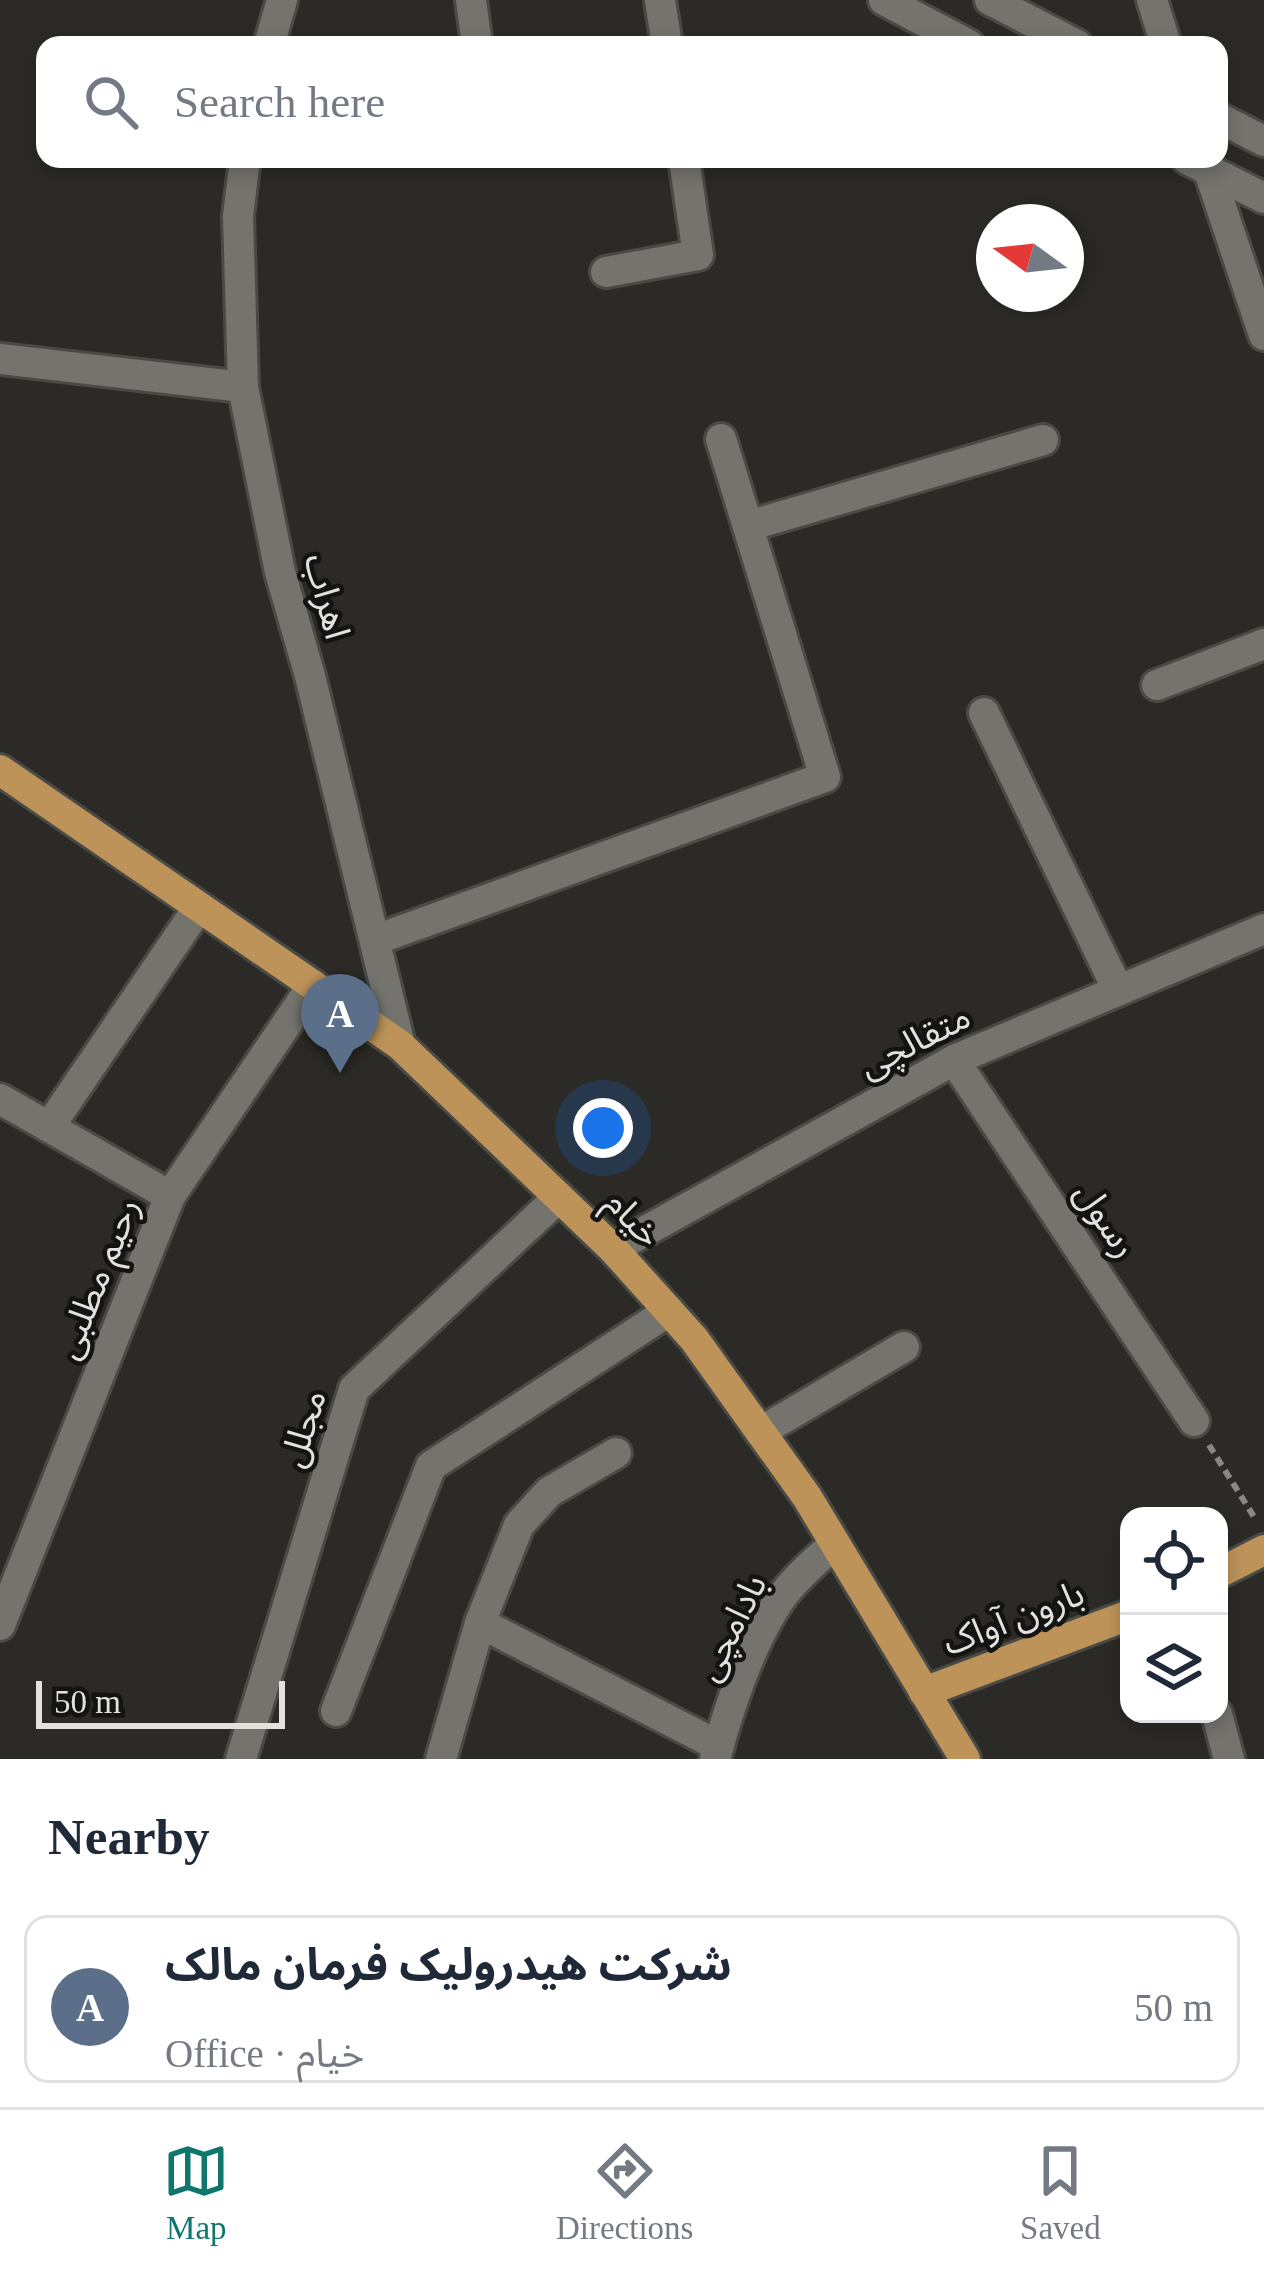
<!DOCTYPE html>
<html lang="en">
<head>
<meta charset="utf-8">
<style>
  :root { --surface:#fff; --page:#f6f6f7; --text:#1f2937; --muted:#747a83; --line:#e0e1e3; --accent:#0f766e }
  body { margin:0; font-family:"Times New Roman","Noto Sans Arabic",serif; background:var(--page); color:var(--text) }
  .controls { position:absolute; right:36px; bottom:36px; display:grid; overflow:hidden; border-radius:24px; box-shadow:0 6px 18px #0003 }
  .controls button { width:108px; height:108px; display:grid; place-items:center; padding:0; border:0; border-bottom:3px solid var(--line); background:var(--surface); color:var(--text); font:60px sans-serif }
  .compass { position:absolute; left:976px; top:204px; width:108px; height:108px; border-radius:50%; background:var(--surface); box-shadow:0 6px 18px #0003; rotate:285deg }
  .scale { position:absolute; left:36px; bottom:30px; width:249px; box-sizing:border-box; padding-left:12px; border:6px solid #e2e1de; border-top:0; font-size:33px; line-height:42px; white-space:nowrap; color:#e2e1de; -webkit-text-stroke:9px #131311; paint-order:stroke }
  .you { position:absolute; left:603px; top:1128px; width:42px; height:42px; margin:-30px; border:9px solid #fff; border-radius:50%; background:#1a73e8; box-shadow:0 0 0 18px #1a73e833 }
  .badge { display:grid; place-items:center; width:78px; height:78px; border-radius:50%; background:var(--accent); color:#fff; font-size:39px; font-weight:700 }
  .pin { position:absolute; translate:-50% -99px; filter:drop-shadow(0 3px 6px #0008) }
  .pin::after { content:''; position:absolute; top:63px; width:42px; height:36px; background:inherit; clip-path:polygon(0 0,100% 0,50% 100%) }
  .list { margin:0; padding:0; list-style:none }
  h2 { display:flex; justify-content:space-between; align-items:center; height:156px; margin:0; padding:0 48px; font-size:51px }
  h2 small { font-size:39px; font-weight:400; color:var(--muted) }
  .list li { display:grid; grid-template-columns:78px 1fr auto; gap:36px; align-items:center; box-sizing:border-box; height:168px; margin:0 24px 24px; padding:0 24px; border:3px solid var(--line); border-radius:24px }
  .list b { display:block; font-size:45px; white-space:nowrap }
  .list p { margin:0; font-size:39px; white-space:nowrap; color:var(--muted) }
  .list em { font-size:39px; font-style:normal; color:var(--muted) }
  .icon { flex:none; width:66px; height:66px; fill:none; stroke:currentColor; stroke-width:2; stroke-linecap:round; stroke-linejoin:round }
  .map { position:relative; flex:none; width:1264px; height:1759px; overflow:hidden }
  .search { position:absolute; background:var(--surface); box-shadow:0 6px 18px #0003; left:36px; right:36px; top:36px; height:132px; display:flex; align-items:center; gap:30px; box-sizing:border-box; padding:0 42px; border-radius:24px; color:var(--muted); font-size:45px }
  .sheet { height:348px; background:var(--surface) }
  nav { display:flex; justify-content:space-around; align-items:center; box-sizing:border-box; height:168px; border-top:3px solid var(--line); background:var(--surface); font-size:33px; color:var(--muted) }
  nav a { display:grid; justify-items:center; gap:6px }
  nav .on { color:var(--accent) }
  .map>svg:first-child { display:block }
</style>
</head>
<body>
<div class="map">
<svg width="1264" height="1759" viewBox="0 0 1264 1759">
  <rect width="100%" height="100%" fill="#2b2a26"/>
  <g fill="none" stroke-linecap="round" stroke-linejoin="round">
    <!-- minor casing -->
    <g stroke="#494945" stroke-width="36">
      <g id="minor">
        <polyline points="471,0 477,45"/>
        <polyline points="660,0 667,45"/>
        <polyline points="884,0 969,45"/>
        <polyline points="990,0 1077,45"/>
        <polyline points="1152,0 1166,45"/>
        <polyline points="269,45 282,0"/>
        <polyline points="1219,118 1264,141"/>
        <polyline points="245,159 238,216 243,387 280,572 310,676 400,1045"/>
        <polyline points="1187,159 1264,198"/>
        <polyline points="1209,171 1264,335"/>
        <polyline points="606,272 698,255 684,159"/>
        <polyline points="0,359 243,387"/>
        <polyline points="748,526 1043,440"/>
        <polyline points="1157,685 1264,644"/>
        <polyline points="984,713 1118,990"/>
        <polyline points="375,940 825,777 721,439"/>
        <polyline points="954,1060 1194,1421"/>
        <polyline points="0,1099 170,1196"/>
        <polyline points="49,1127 199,907"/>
        <polyline points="613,1249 954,1060 1264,929"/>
        <polyline points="760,1432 904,1347"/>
        <polyline points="480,1623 719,1746"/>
        <polyline points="0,1625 170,1196 313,985"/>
        <polyline points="336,1711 431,1466 669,1311"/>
        <polyline points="1217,1714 1229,1759"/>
        <polyline points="241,1759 354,1389 559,1197"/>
        <polyline points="441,1759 480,1623 519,1525 549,1492 616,1453"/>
        <path d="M715 1759C729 1707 747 1652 775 1607 790 1582 814 1563 835 1543"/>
      </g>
    </g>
    <!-- major casing -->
    <g stroke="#494945" stroke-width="36">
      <g id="major">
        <polyline points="0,770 400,1045 613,1249 694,1339 807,1497 965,1759"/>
        <polyline points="1219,1573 1264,1550"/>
        <polyline points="924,1692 1129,1615"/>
      </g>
    </g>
    <!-- path -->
    <polyline stroke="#898884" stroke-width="6" stroke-dasharray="9 6" stroke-linecap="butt" points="1209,1445 1256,1520"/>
    <!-- minor -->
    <use href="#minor" stroke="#74736e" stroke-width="30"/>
    <!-- major -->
    <use href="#major" stroke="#bd9359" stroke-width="30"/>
  </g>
  <g text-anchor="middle" stroke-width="9" stroke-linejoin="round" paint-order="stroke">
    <!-- street labels -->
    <g font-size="36" fill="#e2e1de" stroke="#131311">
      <text transform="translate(328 596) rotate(75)" y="13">اهراب</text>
      <text transform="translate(914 1040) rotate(-27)" y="13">متقالچی</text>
      <text transform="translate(634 1218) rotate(46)" y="13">خیام</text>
      <text transform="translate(1107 1219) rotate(56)" y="13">رسول</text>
      <text transform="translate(96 1278) rotate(-68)" y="13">رحیم مطلبی</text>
      <text transform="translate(302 1428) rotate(-72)" y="13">مجلل</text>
      <text transform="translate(1013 1617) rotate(-21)" y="13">بارون آواک</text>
      <text transform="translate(730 1627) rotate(-63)" y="13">بادامچی</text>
    </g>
  </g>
</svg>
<div class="controls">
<button><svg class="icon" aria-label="locate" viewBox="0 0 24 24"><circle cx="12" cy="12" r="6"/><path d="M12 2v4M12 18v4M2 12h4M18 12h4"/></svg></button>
<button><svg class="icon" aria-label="layers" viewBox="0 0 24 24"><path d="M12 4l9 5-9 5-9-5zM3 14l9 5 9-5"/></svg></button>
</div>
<svg class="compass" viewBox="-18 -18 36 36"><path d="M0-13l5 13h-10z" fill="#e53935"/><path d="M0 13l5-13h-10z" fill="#747a83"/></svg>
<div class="scale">50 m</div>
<div class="you"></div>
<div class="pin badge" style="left:340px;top:1073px;background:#5c6f8a">A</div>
<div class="search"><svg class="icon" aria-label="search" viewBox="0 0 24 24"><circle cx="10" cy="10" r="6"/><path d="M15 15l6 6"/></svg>Search here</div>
</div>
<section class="sheet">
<h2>Nearby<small></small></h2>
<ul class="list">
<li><span class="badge" style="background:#5c6f8a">A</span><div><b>شرکت هیدرولیک فرمان مالک</b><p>Office · خیام</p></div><em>50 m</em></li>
</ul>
</section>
<nav>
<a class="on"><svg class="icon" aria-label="map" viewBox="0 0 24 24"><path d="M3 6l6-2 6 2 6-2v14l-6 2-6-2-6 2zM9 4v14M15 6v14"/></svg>Map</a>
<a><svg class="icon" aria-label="directions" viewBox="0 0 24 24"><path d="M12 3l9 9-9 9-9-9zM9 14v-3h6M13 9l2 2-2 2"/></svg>Directions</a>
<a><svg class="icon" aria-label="saved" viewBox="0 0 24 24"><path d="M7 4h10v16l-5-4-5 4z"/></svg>Saved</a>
</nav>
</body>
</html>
